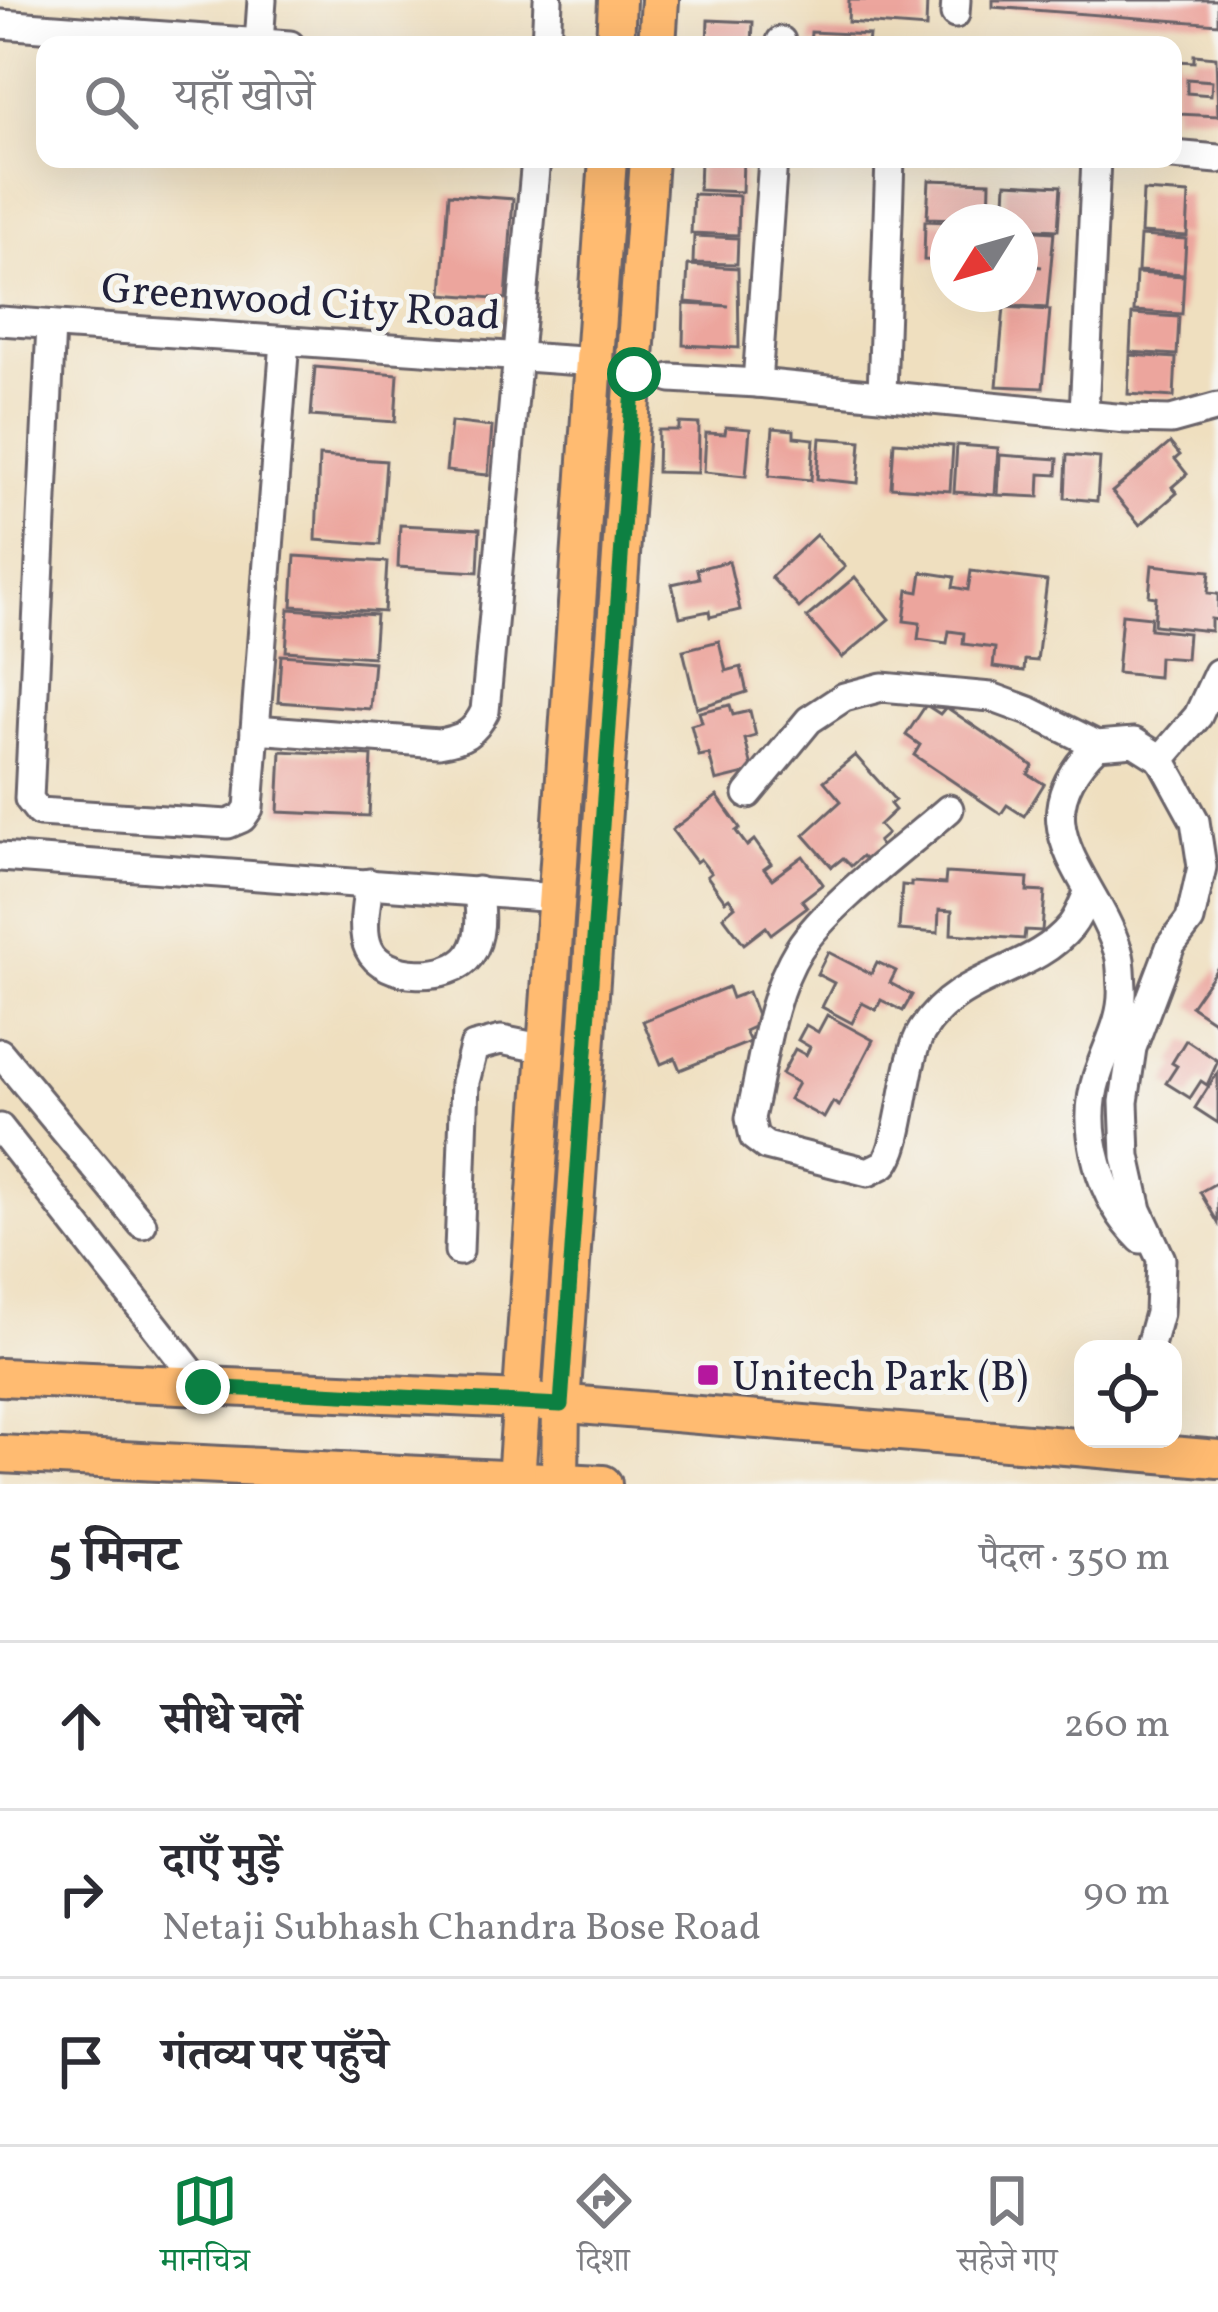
<!DOCTYPE html>
<html lang="hi">
<head>
<meta charset="utf-8">
<style>
  :root { --surface:#fff; --page:#f7f7f7; --text:#2b2b33; --muted:#7c7c81; --line:#e1e1e2; --accent:#0b8043 }
  body { margin:0; font-family:Vollkorn,"Noto Serif Devanagari",serif; background:var(--page); color:var(--text) }
  .controls { position:absolute; right:36px; bottom:36px; display:grid; overflow:hidden; border-radius:24px; box-shadow:0 12px 48px #0002 }
  .controls button { width:108px; height:108px; display:grid; place-items:center; padding:0; border:0; border-bottom:3px solid var(--line); background:var(--surface); color:var(--text); font:60px sans-serif }
  .compass { position:absolute; left:930px; top:204px; width:108px; height:108px; border-radius:50%; background:var(--surface); box-shadow:0 12px 48px #0002; rotate:233deg }
  .stop { position:absolute; width:36px; height:36px; margin:-27px; border:9px solid #0b8043; border-radius:50%; background:#fff }
  .stop.end { background:#0b8043; border-color:#fff; box-shadow:0 3px 12px #0008 }
  .list { margin:0; padding:0; list-style:none }
  h2 { display:flex; justify-content:space-between; align-items:center; height:156px; margin:0; padding:0 48px; font-size:51px }
  h2 small { font-size:39px; font-weight:400; color:var(--muted) }
  .list li { display:grid; grid-template-columns:78px 1fr auto; gap:36px; align-items:center; box-sizing:border-box; height:168px; padding:0 48px; border-top:3px solid var(--line) }
  .list b { display:block; font-size:45px; white-space:nowrap }
  .list p { margin:0; font-size:39px; white-space:nowrap; color:var(--muted) }
  .list em { font-size:39px; font-style:normal; color:var(--muted) }
  .icon { flex:none; width:66px; height:66px; fill:none; stroke:currentColor; stroke-width:2; stroke-linecap:round; stroke-linejoin:round }
  .map { position:relative; flex:none; width:1218px; height:1484px; overflow:hidden }
  .search { position:absolute; background:var(--surface); box-shadow:0 12px 48px #0002; left:36px; right:36px; top:36px; height:132px; display:flex; align-items:center; gap:30px; box-sizing:border-box; padding:0 42px; border-radius:24px; color:var(--muted); font-size:45px }
  .sheet { height:660px; background:var(--surface) }
  nav { display:flex; justify-content:space-around; align-items:center; box-sizing:border-box; height:168px; border-top:3px solid var(--line); background:var(--surface); font-size:33px; color:var(--muted) }
  nav a { display:grid; justify-items:center; gap:6px }
  nav .on { color:var(--accent) }
  .map>svg:first-child { display:block }
</style>
</head>
<body>
<div class="map">
<svg width="1218" height="1484" viewBox="0 0 1218 1484">
  <rect width="100%" height="100%" fill="#f6f6f2"/>
  <filter id="ink" filterUnits="userSpaceOnUse"><feTurbulence type="fractalNoise" baseFrequency=".00833" numOctaves="2"/><feDisplacementMap in="SourceGraphic" scale="24" xChannelSelector="R" yChannelSelector="G"/><feConvolveMatrix kernelMatrix="1 2 1 2 8 2 1 2 1" color-interpolation-filters="sRGB"/></filter>
  <filter id="wash" filterUnits="userSpaceOnUse"><feTurbulence type="fractalNoise" baseFrequency=".004" numOctaves="4" result="noise"/><feDisplacementMap in="SourceGraphic" scale="48" xChannelSelector="R" yChannelSelector="G"/><feGaussianBlur stdDeviation="2.7" result="paint"/><feColorMatrix in="noise" values="0 0 0 0 0 0 0 0 0 0 0 0 0 0 0 0 0 1.4 0 .05"/><feComposite in="paint" operator="in"/></filter>
  <g filter="url(#wash)">
    <rect width="100%" height="100%" fill="#efdfbf"/>
    <g id="blocks">
      <!-- building -->
      <g fill="#eca59d" fill-rule="evenodd">
        <polygon points="849,0 927,0 926,28 848,22"/>
        <polygon points="993,0 1218,0 1218,24 993,7"/>
        <polygon points="708,20 753,22 752,45 707,45"/>
        <polygon points="811,32 869,35 868,45 810,45"/>
        <path d="M1173 52 1177 53V61L1194 62V55L1216 57 1218 116 1178 114 1173 118ZM1187 79 1212 81 1211 95 1187 93Z"/>
        <polygon points="700,159 743,159 742,192 699,190"/>
        <polygon points="929,180 990,182 989,220 927,218"/>
        <polygon points="1006,183 1061,186 1058,230 1020,228 1020,222 1004,222"/>
        <polygon points="1143,191 1189,194 1187,236 1141,233"/>
        <polygon points="449,194 513,199 506,299 442,294"/>
        <polygon points="693,194 739,196 738,235 691,233"/>
        <polygon points="925,221 948,222 948,261 924,260"/>
        <polygon points="1020,230 1054,232 1047,308 1004,305 1005,294 1020,294 1020,265 1042,267 1020,264"/>
        <polygon points="694,236 738,238 737,264 693,263"/>
        <polygon points="1140,236 1186,239 1184,274 1138,271"/>
        <polygon points="688,265 738,268 739,348 683,345 684,304 729,306 686,302"/>
        <polygon points="1136,273 1184,276 1182,314 1134,311"/>
        <polygon points="1004,307 1050,310 1043,388 997,386"/>
        <polygon points="1132,314 1179,317 1177,355 1130,352"/>
        <polygon points="1130,355 1176,358 1174,397 1128,394"/>
        <polygon points="315,367 398,374 395,422 311,416"/>
        <polygon points="451,422 492,427 488,475 446,471"/>
        <polygon points="679,423 699,424 698,473 657,472 658,430 679,430"/>
        <polygon points="726,427 750,429 746,476 704,472 706,433 725,434"/>
        <polygon points="773,428 794,430 794,437 814,439 811,480 769,476"/>
        <polygon points="820,438 861,441 858,483 817,479"/>
        <polygon points="894,442 953,446 950,491 891,487"/>
        <polygon points="1170,443 1180,455 1175,459 1187,474 1172,487 1177,493 1140,525 1112,492"/>
        <polygon points="957,445 998,448 995,495 954,492"/>
        <polygon points="1000,455 1058,459 1057,475 1040,474 1039,497 998,495"/>
        <polygon points="1067,455 1100,458 1097,501 1065,498"/>
        <polygon points="319,456 386,461 380,545 316,540"/>
        <polygon points="400,525 480,529 478,572 398,567"/>
        <polygon points="816,535 845,567 799,608 771,577"/>
        <polygon points="295,556 387,562 384,612 292,606"/>
        <polygon points="729,561 740,610 710,617 709,611 680,617 672,584 699,578 697,569"/>
        <polygon points="1152,565 1210,571 1208,593 1218,594 1218,620 1211,619 1211,631 1154,625 1156,597 1149,596"/>
        <polygon points="971,571 1047,581 1037,661 1025,660 1024,671 993,667 995,648 963,644 964,633 949,631 947,643 918,639 920,623 904,621 908,590 919,592 922,572 955,577 953,587 968,590"/>
        <polygon points="855,577 889,619 842,658 807,617"/>
        <polygon points="289,609 376,615 373,657 286,651"/>
        <polygon points="1122,614 1151,617 1150,629 1188,633 1186,659 1159,657 1158,677 1117,673"/>
        <polygon points="719,641 726,671 741,667 747,692 697,708 683,650"/>
        <polygon points="281,655 374,662 370,709 278,702"/>
        <polygon points="730,705 733,715 750,711 756,736 745,739 753,772 716,781 709,754 699,756 691,725 702,722 699,712"/>
        <polygon points="926,705 940,714 946,707 1033,766 1028,774 1044,784 1024,816 1007,805 1001,814 914,755 920,745 906,735"/>
        <polygon points="281,751 372,756 369,816 278,812"/>
        <polygon points="855,755 895,800 890,804 895,810 879,825 887,834 878,842 884,850 869,863 862,856 851,866 843,858 832,867 804,835 841,801 824,781"/>
        <polygon points="717,796 740,828 736,831 747,846 754,840 771,864 764,869 772,879 803,856 823,884 802,900 807,907 771,934 766,927 744,944 723,916 735,906 729,898 725,901 707,876 711,873 700,859 696,862 672,830"/>
        <polygon points="946,873 1028,878 1027,891 1045,892 1042,931 1025,930 1024,939 951,934 952,911 939,910 938,933 899,930 902,885 911,886 911,882 945,884"/>
        <polygon points="828,952 871,974 877,962 896,971 890,983 912,995 903,1011 881,1000 876,1010 862,1003 852,1023 822,1007 834,983 817,974"/>
        <polygon points="1218,967 1218,1024 1191,1006"/>
        <polygon points="728,987 732,998 748,992 760,1024 745,1031 750,1042 680,1070 675,1058 661,1064 643,1021"/>
        <polygon points="827,1015 873,1040 839,1106 833,1102 824,1118 789,1099 798,1083 782,1074 795,1049 806,1055 810,1047 798,1040 806,1025 818,1032"/>
        <polygon points="1186,1040 1218,1061 1207,1085 1201,1081 1190,1098 1166,1083 1177,1066 1172,1063"/>
        <polygon points="1218,1072 1218,1123 1195,1108"/>
        <polygon points="1218,1182 1218,1223 1200,1192"/>
      </g>
    </g>
  </g>
  <g filter="url(#ink)">
    <use href="#blocks" fill-opacity="0" stroke="#6a6469" stroke-width="3"/>
    <g fill="none" stroke-linecap="round" stroke-linejoin="round">
      <!-- minor casing -->
      <g stroke="#6a6469" stroke-width="33">
        <g id="minor">
          <polyline points="955,14 956,0"/>
          <polyline points="0,24 290,45"/>
          <polyline points="259,43 262,0"/>
          <polyline points="546,45 548,0"/>
          <polyline points="781,45 781,41"/>
          <polyline points="1173,155 1218,159"/>
          <polyline points="0,321 596,362"/>
          <polyline points="51,325 29,799 39,812 228,824 242,818 249,808 285,341"/>
          <polyline points="671,378 757,383 1126,419 1171,420 1218,407"/>
          <polyline points="757,383 773,159"/>
          <polyline points="882,394 890,159"/>
          <polyline points="1084,413 1096,159"/>
          <path d="M255 729 439 743C463 739 474 734 485 711L536 159"/>
          <path d="M1097 745C1015 824 1093 873 1118 951 1122 962 1121 977 1122 988 1124 1019 1106 1048 1097 1077 1080 1131 1101 1200 1141 1239"/>
          <polyline points="1161,759 1198,716 1218,673"/>
          <polyline points="748,794 809,720 844,697 882,687 991,697 1029,711 1097,745 1134,742 1161,759 1195,821 1202,867 1190,920 1171,945 1132,1048 1124,1102 1126,1156 1138,1210 1161,1259 1159,1313 1149,1349"/>
          <path d="M949 809C907 846 827 905 799 949 769 997 763 1063 750 1118L754 1137 766 1146 868 1172C870 1171 882 1165 884 1164 902 1147 903 1061 922 1031 959 971 1031 975 1071 926 1079 916 1083 904 1088 893"/>
          <polyline points="0,857 557,898"/>
          <path d="M369 883C367 903 360 930 369 949 383 980 451 982 470 955 483 936 480 912 478 891"/>
          <polyline points="0,1053 142,1224"/>
          <polyline points="0,1128 203,1387"/>
          <polyline points="459,1251 465,1082 474,1047 501,1040 546,1049"/>
        </g>
      </g>
      <!-- major casing -->
      <g stroke="#6a6469" stroke-width="42">
        <g id="major">
          <polyline points="615,45 617,0"/>
          <polyline points="657,45 660,0"/>
          <polyline points="0,1377 521,1400 1218,1459"/>
          <polyline points="0,1454 603,1484"/>
          <polyline points="516,1480 608,159"/>
          <polyline points="560,1481 561,1405 649,159"/>
        </g>
      </g>
      <!-- minor -->
      <use href="#minor" stroke="#fff" stroke-width="27"/>
      <!-- major -->
      <use href="#major" stroke="#ffbb71" stroke-width="36"/>
    </g>
  </g>
  <g fill="none" stroke-linecap="round" stroke-linejoin="round" filter="url(#ink)">
    <!-- route -->
    <polyline stroke="#0b8043" stroke-width="15" points="203,1387 561,1405 634,374"/>
  </g>
  <!-- markers -->
  <rect fill="#b5179e" stroke="#f6f6f2" stroke-width="4.5" x="696" y="1363" width="24" height="24" rx="6"/>
  <g text-anchor="middle" stroke-width="10" stroke-linejoin="round" paint-order="stroke">
    <!-- street labels -->
    <g font-size="42" fill="#22223b" stroke="#f6f6f2">
      <text transform="translate(301 300) rotate(4)" y="15">Greenwood City Road</text>
    </g>
    <!-- poi labels -->
    <g font-size="42" fill="#22223b" stroke="#f6f6f2" text-anchor="start">
      <text x="732" y="1390">Unitech Park (B)</text>
    </g>
  </g>
</svg>
<div class="controls">
<button><svg class="icon" aria-label="locate" viewBox="0 0 24 24"><circle cx="12" cy="12" r="6"/><path d="M12 2v4M12 18v4M2 12h4M18 12h4"/></svg></button>
</div>
<svg class="compass" viewBox="-18 -18 36 36"><path d="M0-13l5 13h-10z" fill="#e53935"/><path d="M0 13l5-13h-10z" fill="#7c7c81"/></svg>
<div class="stop" style="left:634px;top:374px"></div>
<div class="stop end" style="left:203px;top:1387px"></div>
<div class="search"><svg class="icon" aria-label="search" viewBox="0 0 24 24"><circle cx="10" cy="10" r="6"/><path d="M15 15l6 6"/></svg>यहाँ खोजें</div>
</div>
<section class="sheet">
<h2>5 मिनट<small>पैदल · 350 m</small></h2>
<ul class="list">
<li><svg class="icon" aria-label="ahead" viewBox="0 0 24 24"><path d="M12 20V5M6 11l6-6 6 6"/></svg><div><b>सीधे चलें</b></div><em>260 m</em></li>
<li><svg class="icon" aria-label="right" viewBox="0 0 24 24"><path d="M7 20v-9h11M14 6l5 5-5 5"/></svg><div><b>दाएँ मुड़ें</b><p>Netaji Subhash Chandra Bose Road</p></div><em>90 m</em></li>
<li><svg class="icon" aria-label="arrive" viewBox="0 0 24 24"><path d="M6 21V4h12l-3 4 3 4H6"/></svg><div><b>गंतव्य पर पहुँचे</b></div></li>
</ul>
</section>
<nav>
<a class="on"><svg class="icon" aria-label="map" viewBox="0 0 24 24"><path d="M3 6l6-2 6 2 6-2v14l-6 2-6-2-6 2zM9 4v14M15 6v14"/></svg>मानचित्र</a>
<a><svg class="icon" aria-label="directions" viewBox="0 0 24 24"><path d="M12 3l9 9-9 9-9-9zM9 14v-3h6M13 9l2 2-2 2"/></svg>दिशा</a>
<a><svg class="icon" aria-label="saved" viewBox="0 0 24 24"><path d="M7 4h10v16l-5-4-5 4z"/></svg>सहेजे गए</a>
</nav>
</body>
</html>
